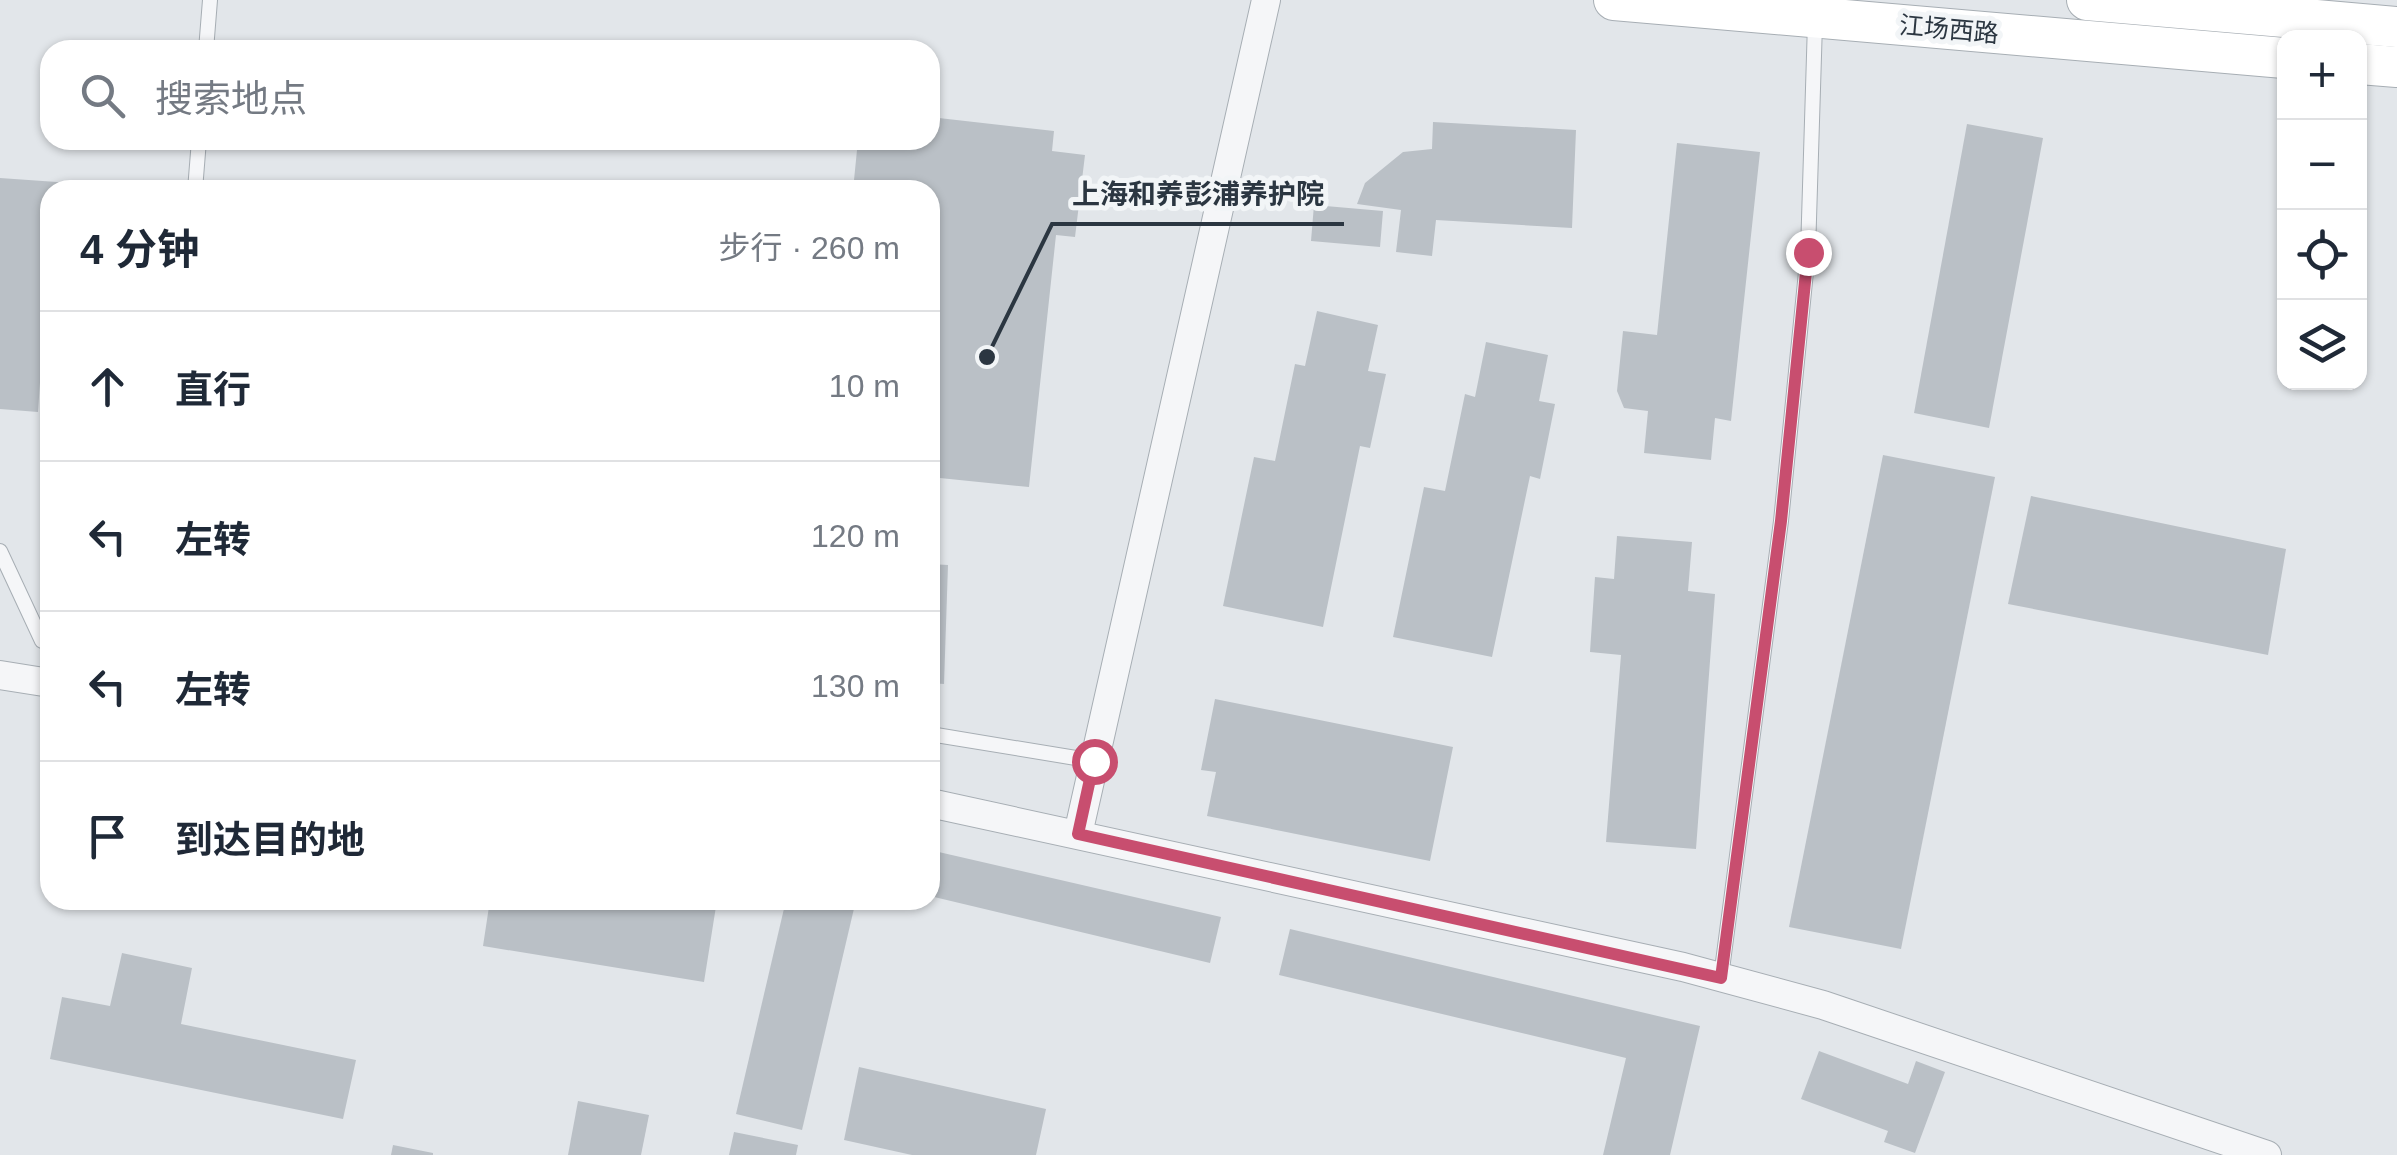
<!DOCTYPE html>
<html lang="zh">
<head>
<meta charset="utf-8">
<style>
  :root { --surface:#fff; --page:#f2f2f3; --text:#1f2937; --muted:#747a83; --line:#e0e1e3 }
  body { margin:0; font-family:Helvetica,"Noto Sans SC",sans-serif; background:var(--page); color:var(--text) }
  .controls { position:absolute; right:30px; top:30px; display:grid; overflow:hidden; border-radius:20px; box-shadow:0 2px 8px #0004 }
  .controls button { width:90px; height:90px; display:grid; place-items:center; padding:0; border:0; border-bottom:2px solid var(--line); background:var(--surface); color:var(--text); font:50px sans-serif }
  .stop { position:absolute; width:30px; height:30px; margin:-22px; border:8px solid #c84e6f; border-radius:50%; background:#fff }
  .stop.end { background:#c84e6f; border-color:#fff; box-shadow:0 2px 10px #0008 }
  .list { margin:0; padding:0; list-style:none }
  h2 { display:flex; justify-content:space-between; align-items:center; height:130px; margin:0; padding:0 40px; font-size:42px }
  h2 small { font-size:32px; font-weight:400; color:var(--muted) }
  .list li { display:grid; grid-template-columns:65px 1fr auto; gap:30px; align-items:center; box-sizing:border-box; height:150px; padding:0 40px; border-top:2px solid var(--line) }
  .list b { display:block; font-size:38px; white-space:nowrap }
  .list em { font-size:32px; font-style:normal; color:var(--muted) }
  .icon { flex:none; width:55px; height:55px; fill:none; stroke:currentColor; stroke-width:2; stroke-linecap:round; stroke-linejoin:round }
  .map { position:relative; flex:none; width:2397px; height:1155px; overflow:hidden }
  .search { position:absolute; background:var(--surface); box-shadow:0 2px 8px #0004; left:40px; top:40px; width:900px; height:110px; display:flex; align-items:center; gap:25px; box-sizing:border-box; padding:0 35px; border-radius:30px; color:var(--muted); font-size:38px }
  .panel { position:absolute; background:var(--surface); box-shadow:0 2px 8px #0004; left:40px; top:180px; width:900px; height:730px; border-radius:30px }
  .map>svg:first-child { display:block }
</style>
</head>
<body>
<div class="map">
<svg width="2397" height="1155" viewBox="0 0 2397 1155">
  <rect width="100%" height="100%" fill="#e2e6ea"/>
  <!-- building -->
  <g fill="#bac0c6">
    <polygon points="930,117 1054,131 1052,151 1085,155 1075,237 1056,235 1029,487 930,477 930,190 853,190 858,140 930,140"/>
    <polygon points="1433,122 1576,130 1572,228 1436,220 1432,256 1396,252 1401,210 1357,204 1365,183 1403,152 1432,149"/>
    <polygon points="1967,124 2043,138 1989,428 1914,413"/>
    <polygon points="1677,143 1760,152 1731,421 1715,418 1711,460 1644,453 1648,411 1624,408 1617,391 1623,331 1657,335"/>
    <polygon points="0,178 128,187 128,190 50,190 50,294 46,294 38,412 0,409"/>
    <polygon points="1314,205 1383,211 1380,247 1311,241"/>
    <polygon points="1317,311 1378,325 1368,371 1386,374 1370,448 1360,446 1323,627 1223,606 1254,457 1275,461 1295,364 1305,366"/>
    <polygon points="1486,342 1548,355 1539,401 1555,404 1540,479 1530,476 1492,657 1393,637 1424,487 1445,491 1465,394 1475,397"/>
    <polygon points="1883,455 1995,477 1901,949 1789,927"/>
    <polygon points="2031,496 2286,549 2268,655 2008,604"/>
    <polygon points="1617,536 1692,542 1688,591 1715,594 1696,849 1606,842 1621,655 1590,652 1595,577 1614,579"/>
    <polygon points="930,564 948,565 944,684 930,683"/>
    <polygon points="1215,699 1453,747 1430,861 1207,816 1216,772 1201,770"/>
    <polygon points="930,850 1221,917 1210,963 930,896"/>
    <polygon points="490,900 625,900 649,904 650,900 717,900 704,982 483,946"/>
    <polygon points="786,900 856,900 802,1130 736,1114"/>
    <polygon points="1290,929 1700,1026 1670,1155 1603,1155 1626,1058 1279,975"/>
    <polygon points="122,953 192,968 181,1024 356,1060 343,1119 50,1059 62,997 110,1006"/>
    <polygon points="1819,1051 1908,1084 1916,1061 1945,1072 1915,1153 1884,1142 1888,1131 1801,1099"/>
    <polygon points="859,1067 1046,1109 1036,1155 912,1155 844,1140"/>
    <polygon points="578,1101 649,1115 641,1155 568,1155"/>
    <polygon points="734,1132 798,1145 796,1155 729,1155"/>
    <polygon points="393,1145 433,1153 433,1155 391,1155"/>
  </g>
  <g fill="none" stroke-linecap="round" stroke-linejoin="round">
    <!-- lane casing -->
    <g stroke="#a7aeb4" stroke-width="16">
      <g id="lane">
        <polyline points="206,50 210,0"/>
        <polyline points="195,190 199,140"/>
        <polyline points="0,551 42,641 50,643"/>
        <polyline points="930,734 1094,761"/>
        <polyline points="1721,977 1781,521 1808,252 1815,23"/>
      </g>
    </g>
    <!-- street casing -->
    <g stroke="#a7aeb4" stroke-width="30">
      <g id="street">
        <polyline points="0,675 50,683"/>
        <polyline points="930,803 1683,967 1823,1005 2267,1155"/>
        <polyline points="1078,834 1266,0"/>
      </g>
    </g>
    <!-- secondary casing -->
    <g stroke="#a7aeb4" stroke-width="42">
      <g id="secondary">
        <polyline points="1614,0 2284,58"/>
        <polyline points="2087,0 2397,27"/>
        <polyline points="2360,64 2397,67"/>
      </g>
    </g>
    <!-- lane -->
    <use href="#lane" stroke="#f5f6f8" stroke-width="14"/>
    <!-- street -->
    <use href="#street" stroke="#f5f6f8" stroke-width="28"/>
    <!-- secondary -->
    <use href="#secondary" stroke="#fff" stroke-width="40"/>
  </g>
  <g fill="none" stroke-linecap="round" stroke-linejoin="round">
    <!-- route -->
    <polyline stroke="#c84e6f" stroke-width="12" points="1094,761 1078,834 1721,978 1781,521 1808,252"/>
  </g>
  <g text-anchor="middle" stroke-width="10" stroke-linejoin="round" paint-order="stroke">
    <!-- street labels -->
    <g font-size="25" fill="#2b3641" stroke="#f2f5f7">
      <text transform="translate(1949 29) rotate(5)" y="9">江场西路</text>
    </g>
  </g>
  <!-- callouts -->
  <path fill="none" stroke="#2b3641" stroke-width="4" d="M987 357L1052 224H1344"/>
  <circle fill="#2b3641" stroke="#f2f5f7" stroke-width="4" cx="987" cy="357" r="10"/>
  <g font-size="28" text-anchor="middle" font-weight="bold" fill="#2b3641" stroke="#f2f5f7" stroke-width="10" stroke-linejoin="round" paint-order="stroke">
    <text x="1198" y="204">上海和养彭浦养护院</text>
  </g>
</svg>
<div class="controls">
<button>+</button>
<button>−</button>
<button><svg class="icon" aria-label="locate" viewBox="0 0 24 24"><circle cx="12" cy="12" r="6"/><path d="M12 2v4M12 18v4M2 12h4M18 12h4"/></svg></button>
<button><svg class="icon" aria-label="layers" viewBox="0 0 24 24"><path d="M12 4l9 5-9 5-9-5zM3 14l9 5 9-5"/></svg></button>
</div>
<div class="stop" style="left:1094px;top:761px"></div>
<div class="stop end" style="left:1808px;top:252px"></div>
<div class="search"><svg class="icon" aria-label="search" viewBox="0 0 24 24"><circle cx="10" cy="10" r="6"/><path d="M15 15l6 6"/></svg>搜索地点</div>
<section class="panel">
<h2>4 分钟<small>步行 · 260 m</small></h2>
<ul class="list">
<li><svg class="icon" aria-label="ahead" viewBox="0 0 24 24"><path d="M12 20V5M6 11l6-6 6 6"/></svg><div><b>直行</b></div><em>10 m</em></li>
<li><svg class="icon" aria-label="left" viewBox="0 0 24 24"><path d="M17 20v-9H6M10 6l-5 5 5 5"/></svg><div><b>左转</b></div><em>120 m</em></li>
<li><svg class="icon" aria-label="left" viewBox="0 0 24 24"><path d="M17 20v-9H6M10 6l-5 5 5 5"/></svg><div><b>左转</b></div><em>130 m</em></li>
<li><svg class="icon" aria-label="arrive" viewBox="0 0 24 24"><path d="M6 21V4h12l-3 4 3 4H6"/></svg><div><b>到达目的地</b></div></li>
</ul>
</section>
</div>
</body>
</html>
